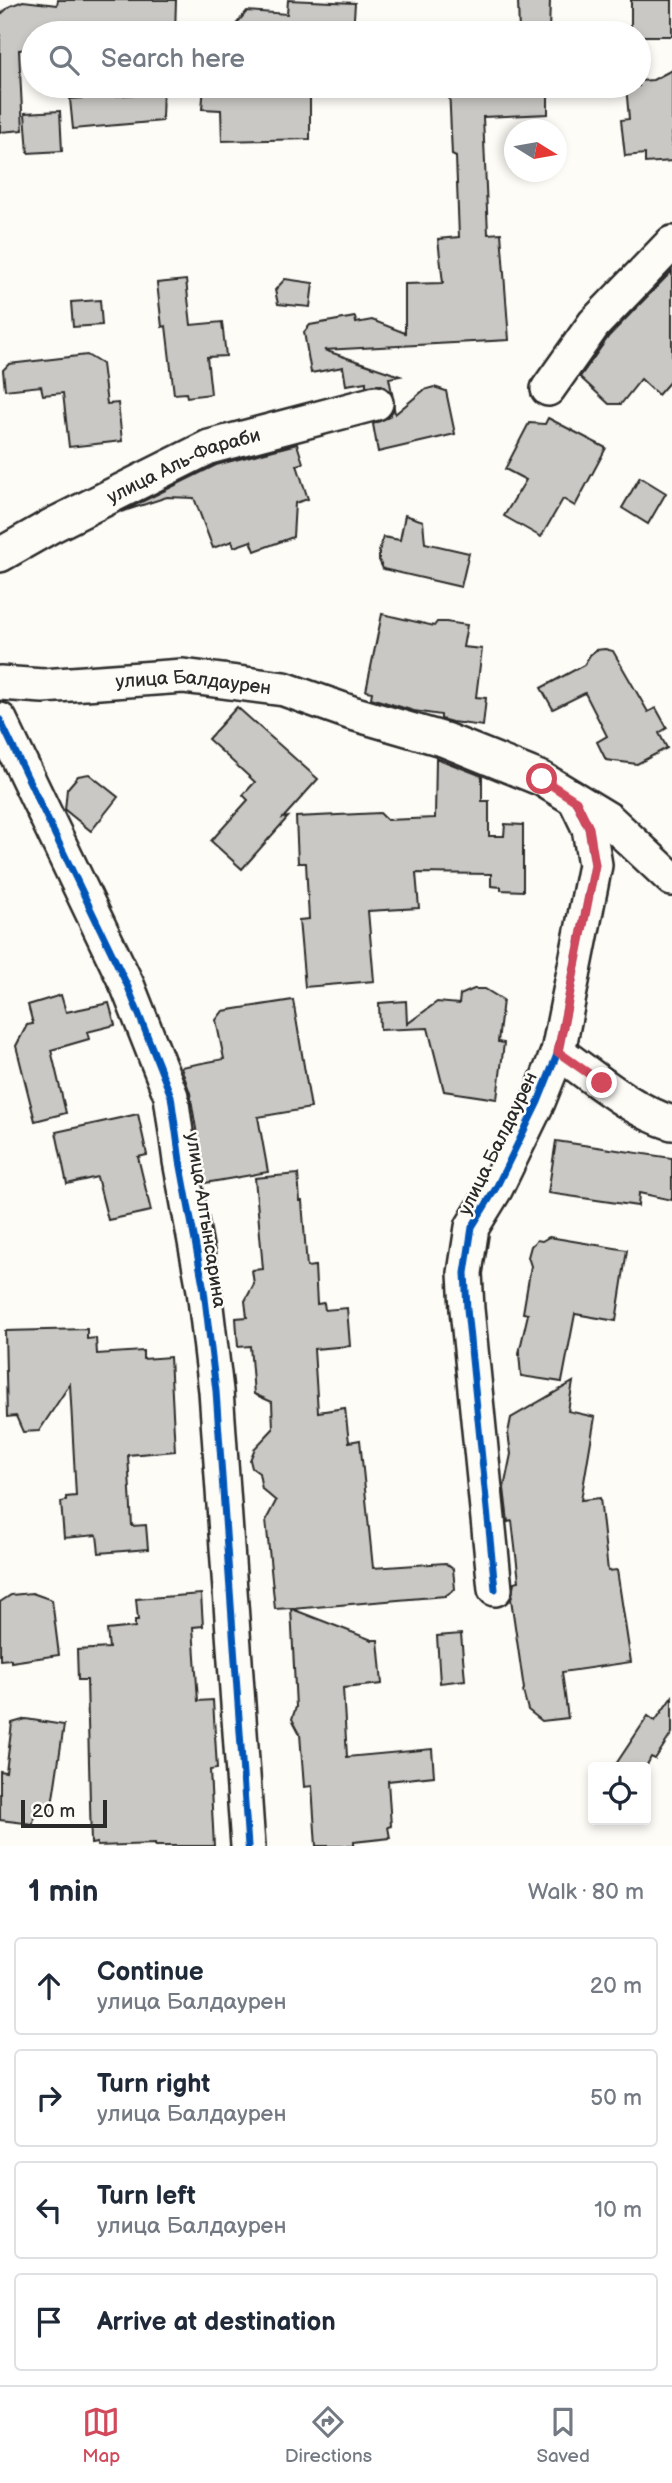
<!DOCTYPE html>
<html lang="en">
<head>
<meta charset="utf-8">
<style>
  :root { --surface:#fff; --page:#f2f2f3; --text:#1f2937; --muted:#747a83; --line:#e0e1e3; --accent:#d1495b }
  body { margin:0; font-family:"Balsamiq Sans",sans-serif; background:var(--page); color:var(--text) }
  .controls { position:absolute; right:21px; bottom:21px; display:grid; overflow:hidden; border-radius:7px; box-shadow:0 4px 10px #0003 }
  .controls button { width:63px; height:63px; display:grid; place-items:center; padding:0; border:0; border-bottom:2px solid var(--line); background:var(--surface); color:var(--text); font:35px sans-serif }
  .compass { position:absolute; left:504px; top:119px; width:63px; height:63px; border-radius:50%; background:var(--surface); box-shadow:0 4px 10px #0003; rotate:101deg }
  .scale { position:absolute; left:21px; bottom:18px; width:86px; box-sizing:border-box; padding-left:7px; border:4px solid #2b2b2b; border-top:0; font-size:19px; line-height:24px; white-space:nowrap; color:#2b2b2b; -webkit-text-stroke:5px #fdfcf7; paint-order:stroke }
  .stop { position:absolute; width:21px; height:21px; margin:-16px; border:5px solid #d1495b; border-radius:50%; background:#fff }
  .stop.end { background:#d1495b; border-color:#fff; box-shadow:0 2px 7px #0008 }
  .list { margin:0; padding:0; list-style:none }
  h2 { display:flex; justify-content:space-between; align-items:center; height:91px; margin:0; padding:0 28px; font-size:30px }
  h2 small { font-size:23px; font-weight:400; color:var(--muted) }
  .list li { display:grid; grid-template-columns:46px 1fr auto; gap:21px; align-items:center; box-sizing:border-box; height:98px; margin:0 14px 14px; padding:0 14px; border:2px solid var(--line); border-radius:7px }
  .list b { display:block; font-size:26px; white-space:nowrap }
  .list p { margin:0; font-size:23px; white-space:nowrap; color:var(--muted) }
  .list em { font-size:23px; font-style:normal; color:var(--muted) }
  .icon { flex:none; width:38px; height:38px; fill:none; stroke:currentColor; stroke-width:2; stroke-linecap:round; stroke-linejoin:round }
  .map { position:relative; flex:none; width:672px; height:1846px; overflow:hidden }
  .search { position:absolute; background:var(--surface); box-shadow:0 4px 10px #0003; left:21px; right:21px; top:21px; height:77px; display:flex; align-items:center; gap:18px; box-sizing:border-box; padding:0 24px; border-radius:38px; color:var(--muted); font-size:26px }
  .sheet { height:539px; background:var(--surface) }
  nav { display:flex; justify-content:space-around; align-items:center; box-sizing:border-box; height:98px; border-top:2px solid var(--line); background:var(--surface); font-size:19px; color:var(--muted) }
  nav a { display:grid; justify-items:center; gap:4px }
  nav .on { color:var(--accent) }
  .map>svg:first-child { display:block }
</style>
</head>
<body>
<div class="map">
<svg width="672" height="1846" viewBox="0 0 672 1846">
  <rect width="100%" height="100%" fill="#fdfcf7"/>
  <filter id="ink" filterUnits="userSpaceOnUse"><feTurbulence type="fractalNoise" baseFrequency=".0143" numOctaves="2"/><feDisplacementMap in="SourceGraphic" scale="14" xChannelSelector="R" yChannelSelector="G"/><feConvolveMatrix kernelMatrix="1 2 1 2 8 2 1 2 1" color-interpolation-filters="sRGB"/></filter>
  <g filter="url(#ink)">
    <!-- building -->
    <g fill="#c9c8c4" stroke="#2b2b2b" stroke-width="2">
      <polygon points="58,0 176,0 175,33 33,33 33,49 19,50 23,130 0,132 0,15 10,6 23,1 57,5"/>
      <polygon points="288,0 355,3 353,33 229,33 247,11 287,14"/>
      <polygon points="518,0 550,0 549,33 519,33"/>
      <polygon points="631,0 672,0 672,36 639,36 639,33 631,33"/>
      <polygon points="672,70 672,161 645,163 645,154 625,156 621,120 629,119 626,86 639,86 639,81 653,80"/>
      <polygon points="140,86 163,86 162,121 73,129 70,99 139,94"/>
      <polygon points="204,86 310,86 310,139 222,141 221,110 202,109"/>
      <polygon points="449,86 548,86 548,114 483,117 488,234 501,233 509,340 324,350 400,376 389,378 392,393 382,385 366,386 366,382 346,385 343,367 311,373 304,332 310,325 355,317 356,323 372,320 405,333 405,284 443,283 438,239 459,237 456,157 452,155"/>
      <polygon points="60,111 62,151 28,153 25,113"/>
      <polygon points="672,271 672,379 658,395 641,379 621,404 609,404 580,377 609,336"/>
      <polygon points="285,279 313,283 310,307 278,304 275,290"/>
      <polygon points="186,280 191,325 222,322 226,356 207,357 211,394 187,397 186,393 174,394 166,326 162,327 157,283"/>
      <polygon points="100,300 102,325 73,327 71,302"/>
      <polygon points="87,355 102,364 107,404 118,403 122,441 69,447 63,393 43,395 41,386 5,390 3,370 9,364"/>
      <polygon points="434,387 446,391 455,434 378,452 373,424 389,417 394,408 395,414 424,390"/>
      <polygon points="548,418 606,448 575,506 563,499 541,537 504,516 526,480 505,469 529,423 545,424"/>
      <polygon points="297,444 303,463 297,465 308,499 295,503 293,537 255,551 251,541 234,547 232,541 213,548 194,498 167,497 121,512 216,465"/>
      <polygon points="640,477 666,493 648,524 622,508"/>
      <polygon points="405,515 423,521 425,543 469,553 461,587 383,569 379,560 379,552 383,537 400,540"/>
      <polygon points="382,614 434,626 437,622 446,622 467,625 463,647 482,649 476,697 486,698 483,726 452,722 441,719 441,715 414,711 371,698 372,692 366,691"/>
      <polygon points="605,649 613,651 648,712 656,708 667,728 659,733 667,748 637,764 606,760 597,742 607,736 585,693 553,709 541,688 584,665 590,655 596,650"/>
      <polygon points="237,707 318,779 283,818 288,817 242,869 211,841 248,800 243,795 255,782 208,739"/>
      <polygon points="436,758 482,776 482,801 489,801 489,836 504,836 505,824 523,825 523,891 501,890 501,887 491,886 491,874 416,873 419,908 368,911 374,981 305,987 299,920 309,919 306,863 298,863 296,817 380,813 387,820 435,818"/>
      <polygon points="89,774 118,797 91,831 65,810 67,789 78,776"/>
      <polygon points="474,989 485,989 503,1000 498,1042 504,1043 497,1099 444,1091 428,1028 380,1030 379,1003 406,1001 407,1024 437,1002 459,1004 460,995"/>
      <polygon points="61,995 66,1012 109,1003 115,1025 87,1032 89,1039 51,1050 66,1113 35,1121 16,1046 27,1025 33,1024 28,1005"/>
      <polygon points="293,1000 311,1108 258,1117 268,1172 205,1183 190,1093 181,1067 224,1059 216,1020 223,1011"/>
      <polygon points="138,1114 147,1155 138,1157 151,1211 108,1220 97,1177 67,1184 56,1132"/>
      <polygon points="556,1141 672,1158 672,1200 639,1193 638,1206 548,1193"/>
      <polygon points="298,1174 300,1201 302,1201 307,1267 315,1266 317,1304 324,1303 325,1310 347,1308 350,1346 314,1349 318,1412 345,1408 349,1442 360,1440 373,1568 445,1563 453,1569 455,1589 445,1596 292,1609 372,1640 378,1640 382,1684 343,1688 347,1757 432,1749 434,1776 388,1781 391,1826 388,1827 390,1838 354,1842 354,1846 316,1846 312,1786 304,1787 300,1734 292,1719 296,1707 291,1608 275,1609 266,1520 276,1501 262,1489 259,1473 252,1468 250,1460 255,1448 273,1429 272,1402 254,1394 250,1346 238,1347 236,1318 247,1317 245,1301 254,1284 252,1270 263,1269 255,1178"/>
      <polygon points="549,1237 627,1250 616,1321 575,1314 562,1382 521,1376 519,1353 528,1314 523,1313 531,1266 528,1257 531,1246 537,1240 542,1241"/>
      <polygon points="87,1329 87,1339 96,1338 97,1354 143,1351 143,1359 170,1357 175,1451 128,1455 132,1526 146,1525 148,1549 99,1553 97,1535 64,1538 61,1502 66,1501 66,1497 76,1496 70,1384 39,1431 23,1432 16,1416 7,1417 5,1331"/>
      <polygon points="573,1382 568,1411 595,1417 581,1500 600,1498 608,1571 617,1570 631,1662 562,1672 568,1718 542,1721 528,1710 523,1691 524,1689 511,1599 514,1582 519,1581 512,1521 508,1522 504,1488 511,1454 508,1433 511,1418"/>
      <polygon points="32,1593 52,1600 59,1655 11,1662 11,1659 0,1660 0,1602 11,1595"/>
      <polygon points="201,1594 203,1626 193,1627 198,1701 213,1700 217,1769 210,1770 214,1846 155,1846 155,1844 97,1846 97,1843 91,1844 87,1680 78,1680 77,1650 109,1648 107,1630 135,1627 135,1620 138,1620 136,1599"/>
      <polygon points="461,1634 465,1680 440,1683 437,1636"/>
      <polygon points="672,1697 672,1733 655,1759 651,1757 646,1767 614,1767 648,1716 655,1721"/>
      <polygon points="26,1719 64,1725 51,1812 35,1810 33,1824 0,1820 0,1771 6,1772 12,1723"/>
    </g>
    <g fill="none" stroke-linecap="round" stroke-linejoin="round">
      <!-- minor casing -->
      <g stroke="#2b2b2b" stroke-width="38">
        <g id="minor">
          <polyline points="548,389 594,324 672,243"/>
          <path id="s1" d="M0 555 51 526 209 447 376 403"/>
          <path id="s2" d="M0 683 43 686 183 676 284 689 352 713 445 740 542 779 608 819 672 879"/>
          <polyline points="0,720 128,987 171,1096 180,1161 204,1290 216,1391 248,1846"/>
          <path d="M558 1052C595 1078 629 1109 672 1123"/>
          <polyline points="495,1589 467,1309 465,1273 472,1227 496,1188 538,1102 558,1052 595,865 589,828 576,801"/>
        </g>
      </g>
      <!-- minor -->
      <use href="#minor" stroke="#fdfcf7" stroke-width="33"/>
      <!-- cycleway casing -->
      <g stroke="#fdfcf7" stroke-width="11">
        <g id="cycleway">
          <polyline points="0,720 128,987 171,1096 180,1161 204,1290 216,1391 248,1846"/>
          <polyline points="495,1589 467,1309 465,1273 472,1227 496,1188 538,1102 558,1052 595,865 589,828 576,801"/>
        </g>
      </g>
      <!-- cycleway -->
      <use href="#cycleway" stroke="#0057b8" stroke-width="7"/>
    </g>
  </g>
  <g fill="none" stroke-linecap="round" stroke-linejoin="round" filter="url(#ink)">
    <!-- route -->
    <polyline stroke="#d1495b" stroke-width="9" points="542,779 576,801 589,828 595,865 558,1052 602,1083"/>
  </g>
  <g text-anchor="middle" stroke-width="5" stroke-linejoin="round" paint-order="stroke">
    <!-- street labels -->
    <g font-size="19" fill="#2b2b2b" stroke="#fdfcf7">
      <text dy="7" stroke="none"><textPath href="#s1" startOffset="205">улица Аль-Фараби</textPath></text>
      <text dy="7" stroke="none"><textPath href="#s2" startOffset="194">улица Балдаурен</textPath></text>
      <text transform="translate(497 1143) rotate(-64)" y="7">улица Балдаурен</text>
      <text transform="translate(207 1220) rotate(81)" y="7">улица Алтынсарина</text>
    </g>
  </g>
</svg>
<div class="controls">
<button><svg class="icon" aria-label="locate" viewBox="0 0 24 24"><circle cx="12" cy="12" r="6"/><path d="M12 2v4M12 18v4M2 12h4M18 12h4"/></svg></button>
</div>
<svg class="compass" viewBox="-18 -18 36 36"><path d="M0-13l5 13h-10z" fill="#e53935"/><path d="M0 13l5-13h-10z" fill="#747a83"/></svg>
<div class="scale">20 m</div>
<div class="stop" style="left:542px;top:779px"></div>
<div class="stop end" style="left:602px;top:1083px"></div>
<div class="search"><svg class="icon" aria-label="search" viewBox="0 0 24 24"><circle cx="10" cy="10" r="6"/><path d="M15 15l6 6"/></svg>Search here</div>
</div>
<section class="sheet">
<h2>1 min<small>Walk · 80 m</small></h2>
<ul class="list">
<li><svg class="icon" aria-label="ahead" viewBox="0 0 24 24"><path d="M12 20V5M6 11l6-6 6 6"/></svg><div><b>Continue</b><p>улица Балдаурен</p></div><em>20 m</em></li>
<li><svg class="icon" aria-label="right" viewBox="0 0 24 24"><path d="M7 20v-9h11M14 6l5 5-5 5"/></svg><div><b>Turn right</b><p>улица Балдаурен</p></div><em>50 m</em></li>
<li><svg class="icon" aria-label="left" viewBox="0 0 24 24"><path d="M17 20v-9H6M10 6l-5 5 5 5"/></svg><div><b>Turn left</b><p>улица Балдаурен</p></div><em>10 m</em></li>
<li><svg class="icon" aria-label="arrive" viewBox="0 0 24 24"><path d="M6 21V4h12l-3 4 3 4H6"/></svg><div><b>Arrive at destination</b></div></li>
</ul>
</section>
<nav>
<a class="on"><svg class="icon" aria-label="map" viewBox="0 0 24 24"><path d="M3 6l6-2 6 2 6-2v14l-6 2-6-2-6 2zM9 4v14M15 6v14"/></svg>Map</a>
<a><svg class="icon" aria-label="directions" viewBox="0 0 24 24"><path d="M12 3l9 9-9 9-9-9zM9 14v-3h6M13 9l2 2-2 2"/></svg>Directions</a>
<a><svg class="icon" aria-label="saved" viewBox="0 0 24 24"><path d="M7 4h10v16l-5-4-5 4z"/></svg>Saved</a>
</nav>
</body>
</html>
